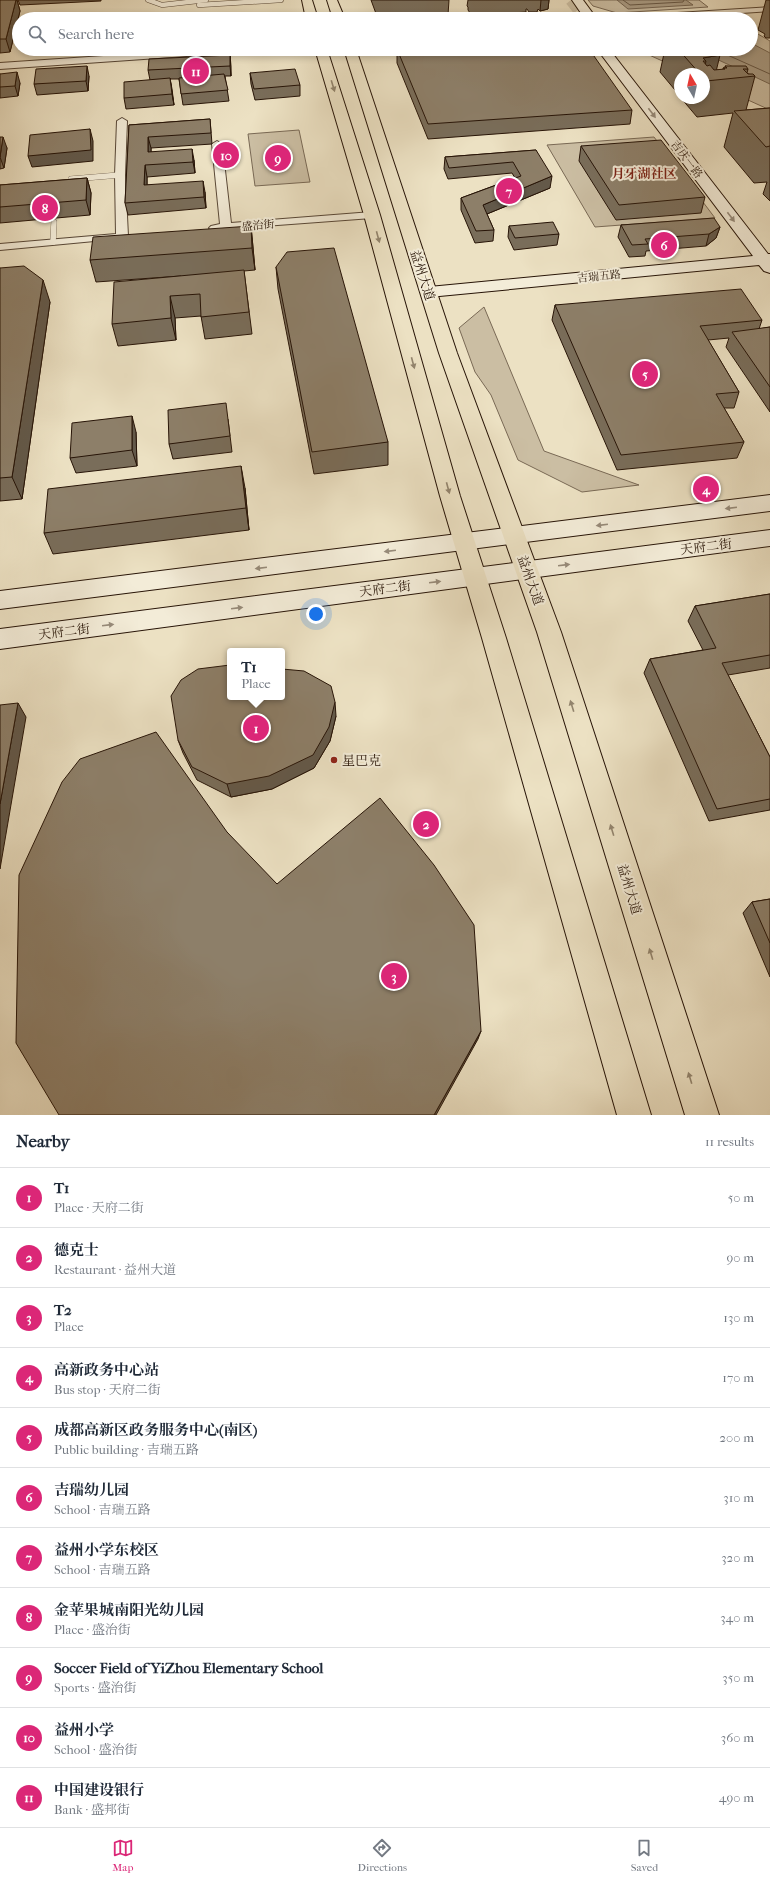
<!DOCTYPE html>
<html lang="en">
<head>
<meta charset="utf-8">
<style>
  :root { --surface:#fff; --page:#f6f6f7; --text:#1f2937; --muted:#747a83; --line:#e0e1e3; --accent:#db2777 }
  body { margin:0; font-family:"IM FELL French Canon","Noto Serif SC",serif; background:var(--page); color:var(--text) }
  .compass { position:absolute; left:674px; top:68px; width:36px; height:36px; border-radius:50%; background:var(--surface); box-shadow:0 2px 6px #0003; rotate:351deg }
  .you { position:absolute; left:316px; top:614px; width:14px; height:14px; margin:-10px; border:3px solid #fff; border-radius:50%; background:#1a73e8; box-shadow:0 0 0 6px #1a73e833 }
  .badge { display:grid; place-items:center; width:26px; height:26px; border-radius:50%; background:var(--accent); color:#fff; font-size:13px; font-weight:700 }
  .pin { position:absolute; translate:-50% -50%; border:2px solid #fff; box-shadow:0 1px 4px #0006 }
  .popup { position:absolute; left:227px; top:648px; width:58px; height:52px; box-sizing:border-box; display:grid; place-content:center; border-radius:4px; background:var(--surface); filter:drop-shadow(0 1px 3px #0005); font-size:13px; white-space:nowrap; color:var(--muted) }
  .popup b { font-size:15px; color:var(--text) }
  .popup::after { content:''; position:absolute; left:50%; top:100%; margin-left:-8px; border:8px solid transparent; border-top-color:var(--surface) }
  .list { margin:0; padding:0; list-style:none }
  h2 { display:flex; justify-content:space-between; align-items:center; height:52px; margin:0; padding:0 16px; font-size:17px }
  h2 small { font-size:13px; font-weight:400; color:var(--muted) }
  .list li { display:grid; grid-template-columns:26px 1fr auto; gap:12px; align-items:center; box-sizing:border-box; height:60px; padding:0 16px; border-top:1px solid var(--line) }
  .list b { display:block; font-size:15px; white-space:nowrap }
  .list p { margin:0; font-size:13px; white-space:nowrap; color:var(--muted) }
  .list em { font-size:13px; font-style:normal; color:var(--muted) }
  .icon { flex:none; width:22px; height:22px; fill:none; stroke:currentColor; stroke-width:2; stroke-linecap:round; stroke-linejoin:round }
  .map { position:relative; flex:none; width:770px; height:1115px; overflow:hidden }
  .search { position:absolute; background:var(--surface); box-shadow:0 2px 6px #0003; left:12px; right:12px; top:12px; height:44px; display:flex; align-items:center; gap:10px; box-sizing:border-box; padding:0 14px; border-radius:22px; color:var(--muted); font-size:15px }
  .sheet { height:712px; background:var(--surface) }
  nav { display:flex; justify-content:space-around; align-items:center; box-sizing:border-box; height:56px; border-top:1px solid var(--line); background:var(--surface); font-size:11px; color:var(--muted) }
  nav a { display:grid; justify-items:center; gap:2px }
  nav .on { color:var(--accent) }
  .map>svg:first-child { display:block }
</style>
</head>
<body>
<div class="map">
<svg width="770" height="1115" viewBox="0 0 770 1115">
  <rect width="100%" height="100%" fill="#ece1c3"/>
  <filter id="stains"><feTurbulence type="fractalNoise" baseFrequency=".005" numOctaves="4"/><feColorMatrix values="0 0 0 0 .2 0 0 0 0 .09 0 0 0 0 .02 0 0 0 .5 -.17"/></filter>
  <radialGradient id="worn" r=".72"><stop offset=".6" stop-color="#630" stop-opacity="0"/><stop offset="1" stop-color="#630" stop-opacity=".3"/></radialGradient>
  <!-- green -->
  <g fill="#cbbea3" stroke="#796955">
    <polygon points="588,0 699,0 708,7 617,13 593,6"/>
    <polygon points="751,30 770,41 770,110 704,80 704,74 691,74 636,49 751,49"/>
    <polygon points="299,130 310,182 255,186 248,134"/>
    <polygon points="654,137 715,218 595,227 547,145"/>
    <polygon points="484,307 544,451 639,485 582,492 518,460 491,395 475,372 459,328"/>
  </g>
  <!-- water -->
  <g fill="#a99b83" stroke="#756551">
    <polygon points="617,0 686,0 693,5 628,9"/>
    <polygon points="751,43 770,53 770,84 695,49 751,49"/>
  </g>
  <g fill="none" stroke-linecap="round" stroke-linejoin="round">
    <!-- shore -->
    <g stroke="#685845" stroke-width="1">
      <polyline points="623,0 630,5 683,2 684,0"/>
      <polyline points="714,49 770,74"/>
    </g>
    <!-- secondary-tunnel -->
    <polyline stroke="#cec2a7" stroke-width="12" stroke-dasharray="12 6" stroke-linecap="butt" points="571,0 586,19"/>
    <!-- lane-far1 casing -->
    <g stroke="#584736" stroke-width="5.5">
      <g id="lane-far1">
        <polyline points="148,0 162,5 206,0"/>
        <polyline points="199,5 281,0"/>
      </g>
    </g>
    <!-- lane casing -->
    <g stroke="#584736" stroke-width="6">
      <g id="lane">
        <polyline points="71,179 120,175"/>
        <polyline points="53,242 54,222"/>
      </g>
    </g>
    <!-- street casing -->
    <g stroke="#584736" stroke-width="2">
      <g id="street">
        <polygon points="770,7 770,11 652,19 610,19 614,17"/>
        <polygon points="207,49 248,49 244,52 0,69 0,63"/>
        <polygon points="122,118 127,121 125,175 128,236 126,238 0,250 0,244 116,234 115,175 117,121"/>
        <polygon points="217,141 222,144 231,223 372,212 378,215 372,218 211,230 209,228 211,226 220,224 212,144"/>
      </g>
    </g>
    <!-- secondary casing -->
    <g stroke="#271407" stroke-width="2">
      <g id="secondary">
        <polygon points="572,0 583,0 597,19 585,19"/>
        <polygon points="597,49 609,49 768,254 770,254 770,273 764,271 759,265 429,297 423,296 421,292 423,288 429,287 753,256"/>
        <polygon points="770,495 770,511 0,609 0,591"/>
        <polygon points="770,530 770,546 0,649 0,629"/>
      </g>
    </g>
    <!-- primary casing -->
    <g stroke="#271407" stroke-width="2">
      <g id="primary">
        <polygon points="302,0 312,0 318,19 306,19"/>
        <polygon points="327,0 337,0 345,19 333,19"/>
        <polygon points="315,49 327,49 380,215 460,496 506,638 651,1115 617,1115 482,638 440,496 364,215"/>
        <polygon points="344,49 356,49 457,353 561,632 719,1115 685,1115 537,632 439,353"/>
      </g>
    </g>
    <!-- lane-far1 -->
    <use href="#lane-far1" stroke="#f3ecd8" stroke-width="4.5"/>
    <!-- lane -->
    <use href="#lane" stroke="#f3ecd8" stroke-width="5.5"/>
    <!-- street -->
    <use href="#street" fill="#f3ecd8" fill-rule="evenodd"/>
    <!-- secondary -->
    <use href="#secondary" fill="#f3ecd8" fill-rule="evenodd"/>
    <!-- primary -->
    <use href="#primary" fill="#ece1c3" fill-rule="evenodd"/>
  </g>
  <!-- wall -->
  <g fill="#796d5a" stroke="#271407">
    <polygon points="0,0 17,0 20,11 10,52 0,53"/>
    <polygon points="18,0 101,0 101,1 20,5"/>
    <polygon points="371,0 449,0 448,15 446,17 418,19 378,19"/>
    <polygon points="468,0 549,0 548,9 540,11 538,9 537,12 529,12 527,9 526,9 526,12 472,16 468,10 468,7 467,6"/>
    <polygon points="766,0 770,0 770,38 766,38 764,36 765,34 758,30"/>
    <polygon points="397,49 632,110 630,124 428,139 397,63"/>
    <polygon points="665,49 709,49 713,53 716,70 723,70 723,68 725,68 725,66 748,69 747,73 748,74 755,76 746,110 770,108 770,201 763,194 767,182 754,183 724,147 733,113 697,117 681,98 704,98 704,74 680,74 680,96 660,72"/>
    <polygon points="230,55 231,76 225,76 229,101 183,105 179,79 170,79 174,105 126,109 124,98 150,80 148,70"/>
    <polygon points="250,73 300,85 300,96 255,100 251,84"/>
    <polygon points="0,74 20,83 18,96 0,98"/>
    <polygon points="89,76 88,91 37,95 34,84"/>
    <polygon points="210,119 212,144 151,148 151,152 194,160 195,173 147,177 147,185 205,192 206,208 128,215 125,203 129,125"/>
    <polygon points="0,137 7,148 4,168 0,169"/>
    <polygon points="581,146 705,197 701,213 616,220 579,161"/>
    <polygon points="536,150 550,188 487,214 494,230 493,241 475,243 461,210 461,198 515,178 512,173 448,179 444,169 445,157"/>
    <polygon points="87,178 91,193 90,215 0,223 0,185"/>
    <polygon points="621,225 720,227 716,238 706,246 646,251 645,256 629,257 618,237"/>
    <polygon points="251,226 255,270 244,271 252,334 205,339 201,316 175,318 176,340 118,346 112,324 181,276 96,282 90,260"/>
    <polygon points="509,226 559,234 557,245 514,250 508,237"/>
    <polygon points="276,267 388,442 388,465 314,474 278,289"/>
    <polygon points="0,268 50,302 22,499 0,501"/>
    <polygon points="555,305 762,320 759,329 770,327 770,412 726,347 729,338 708,340 739,392 734,408 724,408 744,442 737,458 617,470 552,320"/>
    <polygon points="228,419 232,452 173,459 169,444"/>
    <polygon points="136,432 137,466 76,473 70,458"/>
    <polygon points="245,488 249,530 53,554 44,533"/>
    <polygon points="770,594 770,668 728,675 770,757 770,810 709,821 644,673 650,659 703,650 688,621 695,606"/>
    <polygon points="336,716 330,741 314,768 272,789 231,797 197,780 183,753 178,740"/>
    <polygon points="770,899 770,977 743,913 752,902"/>
  </g>
  <!-- shaded-wall -->
  <g fill="#63594a" stroke="#271407">
    <polygon points="16,0 17,0 20,11 10,52 6,39"/>
    <polygon points="541,0 549,0 548,9 540,11"/>
    <polygon points="230,55 231,66 231,76 230,66"/>
    <polygon points="720,55 714,80 703,74 706,61 703,58"/>
    <polygon points="87,66 89,76 88,91 86,81"/>
    <polygon points="17,72 20,83 18,96 15,86"/>
    <polygon points="170,78 172,89 174,105 172,94"/>
    <polygon points="90,129 93,141 93,161 32,167 28,156"/>
    <polygon points="3,137 7,148 4,168 0,157"/>
    <polygon points="148,137 151,148 151,163 148,152"/>
    <polygon points="192,149 194,160 195,173 193,162"/>
    <polygon points="145,165 147,177 147,197 144,185"/>
    <polygon points="552,176 550,188 482,216 483,205"/>
    <polygon points="87,178 91,193 90,215 86,200"/>
    <polygon points="203,181 205,192 206,208 204,197"/>
    <polygon points="251,226 253,247 255,270 252,248"/>
    <polygon points="720,227 716,238 706,246 709,234"/>
    <polygon points="43,280 50,302 22,499 12,477"/>
    <polygon points="170,296 175,318 176,340 171,318"/>
    <polygon points="132,416 136,432 137,466 132,450"/>
    <polygon points="241,466 245,488 249,530 246,508"/>
    <polygon points="335,702 336,716 330,741 314,768 272,789 231,797 227,784"/>
    <polygon points="18,703 26,717 0,869 0,804"/>
    <polygon points="481,1031 478,1039 436,1115 434,1115"/>
  </g>
  <!-- building -->
  <g fill="#8d7f69" stroke="#271407">
    <polygon points="0,0 16,0 6,39 0,39"/>
    <polygon points="397,49 589,49 632,110 428,124"/>
    <polygon points="678,49 709,49 713,53 718,52 720,55 703,58 706,61 703,61 707,66 710,65 714,70 725,69 723,68 727,68 725,66 746,66 748,69 743,69 748,74 753,74 755,76 706,81 704,79 704,74 700,74"/>
    <polygon points="230,55 230,66 148,70 149,59"/>
    <polygon points="87,66 86,81 34,84 36,69"/>
    <polygon points="295,69 300,85 254,89 250,73"/>
    <polygon points="17,72 15,86 0,87 0,74"/>
    <polygon points="224,74 228,90 181,94 179,78"/>
    <polygon points="170,78 172,94 124,98 124,82"/>
    <polygon points="770,108 770,146 766,147 734,111"/>
    <polygon points="210,119 211,133 148,137 148,152 192,149 193,162 145,165 144,185 203,181 204,197 125,203 129,125"/>
    <polygon points="90,129 91,150 28,156 30,135"/>
    <polygon points="0,137 3,137 0,157"/>
    <polygon points="661,140 705,197 619,205 581,146"/>
    <polygon points="536,150 552,176 483,205 494,230 476,231 461,198 521,176 513,162 449,168 445,157"/>
    <polygon points="87,178 86,200 0,207 0,185"/>
    <polygon points="714,218 720,227 709,234 645,239 648,244 632,245 621,225"/>
    <polygon points="553,222 559,234 515,238 509,226"/>
    <polygon points="251,226 252,248 90,260 93,237"/>
    <polygon points="334,248 388,442 312,452 276,267 287,252"/>
    <polygon points="24,266 43,280 12,477 0,478 0,268"/>
    <polygon points="244,270 249,312 201,317 200,294 170,296 171,318 112,324 114,282"/>
    <polygon points="741,289 762,320 700,326 739,392 716,394 744,442 621,455 555,305"/>
    <polygon points="770,327 770,387 732,332"/>
    <polygon points="226,403 230,436 169,444 168,410"/>
    <polygon points="132,416 132,450 70,458 72,423"/>
    <polygon points="241,466 246,508 44,533 48,489"/>
    <polygon points="770,594 770,655 722,663 770,757 770,799 717,809 650,659 716,648 695,606"/>
    <polygon points="230,665 230,697 282,697 282,669 304,671 331,686 335,702 329,727 313,755 269,776 227,784 192,767 178,740 171,696 181,680 198,669"/>
    <polygon points="18,703 0,804 0,705"/>
    <polygon points="156,732 227,832 277,884 380,798 434,865 474,925 481,1031 434,1115 59,1115 16,1043 19,875 62,782 80,759"/>
    <polygon points="770,899 770,943 752,902"/>
  </g>
  <!-- one-way arrows -->
  <defs><path id="oneway-solid" d="M-6-.8H1V-3.2L6.5 0L1 3.2V.8H-6Z"/></defs>
  <g fill="#93856e">
    <use href="#oneway-solid" transform="translate(333 86) rotate(73)"/>
    <use href="#oneway-solid" transform="translate(378 237) rotate(75)"/>
    <use href="#oneway-solid" transform="translate(413 363) rotate(75)"/>
    <use href="#oneway-solid" transform="translate(448 488) rotate(75)"/>
    <use href="#oneway-solid" transform="translate(572 706) rotate(-107)"/>
    <use href="#oneway-solid" transform="translate(612 830) rotate(-107)"/>
    <use href="#oneway-solid" transform="translate(651 954) rotate(-107)"/>
    <use href="#oneway-solid" transform="translate(690 1078) rotate(-107)"/>
  </g>
  <g fill="#978b7a">
    <use href="#oneway-solid" transform="translate(652 113) rotate(53)"/>
    <use href="#oneway-solid" transform="translate(731 217) rotate(53)"/>
    <use href="#oneway-solid" transform="translate(731 508) rotate(173)"/>
    <use href="#oneway-solid" transform="translate(602 525) rotate(173)"/>
    <use href="#oneway-solid" transform="translate(390 551) rotate(173)"/>
    <use href="#oneway-solid" transform="translate(564 565) rotate(-7)"/>
    <use href="#oneway-solid" transform="translate(261 568) rotate(173)"/>
    <use href="#oneway-solid" transform="translate(435 582) rotate(-7)"/>
    <use href="#oneway-solid" transform="translate(237 608) rotate(-7)"/>
    <use href="#oneway-solid" transform="translate(108 625) rotate(-7)"/>
  </g>
  <!-- markers -->
  <circle fill="#8f2418" stroke="#f3ecd8" stroke-width="1.5" cx="334" cy="760" r="4"/>
  <g text-anchor="middle" stroke-width="4" stroke-linejoin="round" paint-order="stroke">
    <!-- far-street labels -->
    <g font-size="11" fill="#271407" stroke="#f3ecd8">
      <text transform="translate(687 159) rotate(53)" y="4">吉庆一路</text>
      <text transform="translate(258 225) rotate(-5)" y="4">盛治街</text>
      <text transform="translate(599 276) rotate(-6)" y="4">吉瑞五路</text>
    </g>
    <!-- far-quarter labels -->
    <g font-size="13" font-weight="bold" fill="#7a1f14" stroke="#f3ecd8">
      <text x="644" y="178">月牙湖社区</text>
    </g>
    <!-- street labels -->
    <g font-size="13" fill="#271407" stroke="#f3ecd8">
      <text transform="translate(423 275) rotate(72)" y="5">益州大道</text>
      <text transform="translate(706 546) rotate(-7)" y="5">天府二街</text>
      <text transform="translate(531 580) rotate(70)" y="5">益州大道</text>
      <text transform="translate(385 588) rotate(-7)" y="5">天府二街</text>
      <text transform="translate(64 631) rotate(-7)" y="5">天府二街</text>
      <text transform="translate(630 889) rotate(73)" y="5">益州大道</text>
    </g>
    <!-- poi labels -->
    <g font-size="13" fill="#271407" stroke="#f3ecd8" text-anchor="start">
      <text x="342" y="765">星巴克</text>
    </g>
  </g>
  <rect width="100%" height="100%" filter="url(#stains)"/>
  <rect width="100%" height="100%" fill="url(#worn)"/>
</svg>
<svg class="compass" viewBox="-18 -18 36 36"><path d="M0-13l5 13h-10z" fill="#e53935"/><path d="M0 13l5-13h-10z" fill="#747a83"/></svg>
<div class="you"></div>
<div class="pin badge" style="left:256px;top:728px">1</div>
<div class="popup"><b>T1</b>Place</div>
<div class="pin badge" style="left:426px;top:824px">2</div>
<div class="pin badge" style="left:394px;top:976px">3</div>
<div class="pin badge" style="left:706px;top:489px">4</div>
<div class="pin badge" style="left:645px;top:374px">5</div>
<div class="pin badge" style="left:664px;top:245px">6</div>
<div class="pin badge" style="left:509px;top:191px">7</div>
<div class="pin badge" style="left:45px;top:208px">8</div>
<div class="pin badge" style="left:278px;top:158px">9</div>
<div class="pin badge" style="left:226px;top:155px">10</div>
<div class="pin badge" style="left:196px;top:71px">11</div>
<div class="search"><svg class="icon" aria-label="search" viewBox="0 0 24 24"><circle cx="10" cy="10" r="6"/><path d="M15 15l6 6"/></svg>Search here</div>
</div>
<section class="sheet">
<h2>Nearby<small>11 results</small></h2>
<ul class="list">
<li><span class="badge">1</span><div><b>T1</b><p>Place · 天府二街</p></div><em>50 m</em></li>
<li><span class="badge">2</span><div><b>德克士</b><p>Restaurant · 益州大道</p></div><em>90 m</em></li>
<li><span class="badge">3</span><div><b>T2</b><p>Place</p></div><em>130 m</em></li>
<li><span class="badge">4</span><div><b>高新政务中心站</b><p>Bus stop · 天府二街</p></div><em>170 m</em></li>
<li><span class="badge">5</span><div><b>成都高新区政务服务中心(南区)</b><p>Public building · 吉瑞五路</p></div><em>200 m</em></li>
<li><span class="badge">6</span><div><b>吉瑞幼儿园</b><p>School · 吉瑞五路</p></div><em>310 m</em></li>
<li><span class="badge">7</span><div><b>益州小学东校区</b><p>School · 吉瑞五路</p></div><em>320 m</em></li>
<li><span class="badge">8</span><div><b>金苹果城南阳光幼儿园</b><p>Place · 盛治街</p></div><em>340 m</em></li>
<li><span class="badge">9</span><div><b>Soccer Field of YiZhou Elementary School</b><p>Sports · 盛治街</p></div><em>350 m</em></li>
<li><span class="badge">10</span><div><b>益州小学</b><p>School · 盛治街</p></div><em>360 m</em></li>
<li><span class="badge">11</span><div><b>中国建设银行</b><p>Bank · 盛邦街</p></div><em>490 m</em></li>
</ul>
</section>
<nav>
<a class="on"><svg class="icon" aria-label="map" viewBox="0 0 24 24"><path d="M3 6l6-2 6 2 6-2v14l-6 2-6-2-6 2zM9 4v14M15 6v14"/></svg>Map</a>
<a><svg class="icon" aria-label="directions" viewBox="0 0 24 24"><path d="M12 3l9 9-9 9-9-9zM9 14v-3h6M13 9l2 2-2 2"/></svg>Directions</a>
<a><svg class="icon" aria-label="saved" viewBox="0 0 24 24"><path d="M7 4h10v16l-5-4-5 4z"/></svg>Saved</a>
</nav>
</body>
</html>
